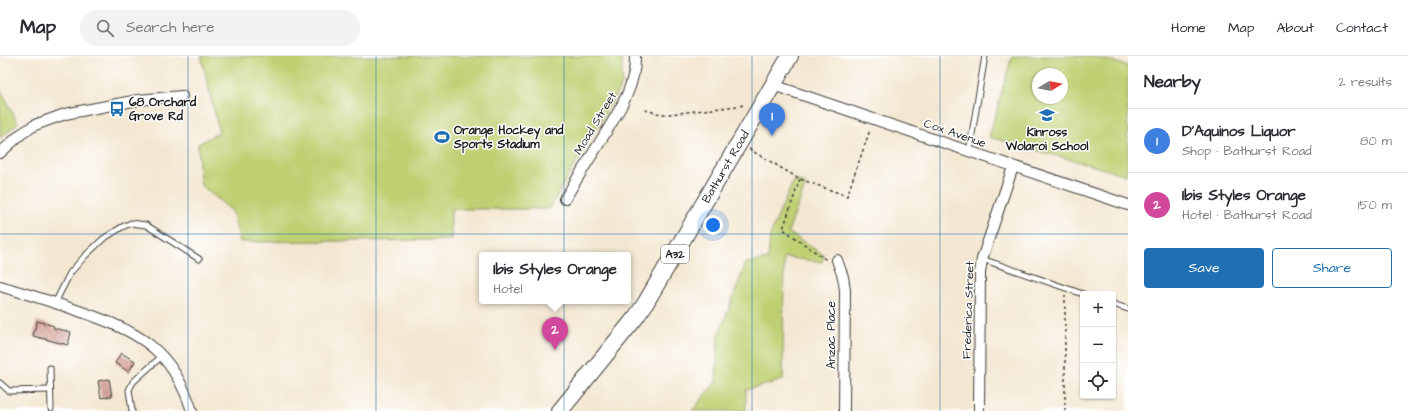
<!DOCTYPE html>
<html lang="en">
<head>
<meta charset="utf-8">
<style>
  :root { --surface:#fff; --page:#f2f2f3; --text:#2b2b33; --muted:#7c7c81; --line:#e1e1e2; --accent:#1f6fb2 }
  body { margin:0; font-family:"Architects Daughter",sans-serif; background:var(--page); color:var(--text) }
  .controls { position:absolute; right:12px; bottom:12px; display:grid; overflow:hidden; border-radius:4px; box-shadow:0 1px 3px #0004 }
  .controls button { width:36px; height:36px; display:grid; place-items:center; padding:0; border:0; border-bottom:1px solid var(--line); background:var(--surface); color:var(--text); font:20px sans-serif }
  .compass { position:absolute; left:1032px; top:12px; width:36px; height:36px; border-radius:50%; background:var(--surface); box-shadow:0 1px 3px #0004; rotate:80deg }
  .you { position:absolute; left:713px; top:169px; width:14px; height:14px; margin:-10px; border:3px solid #fff; border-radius:50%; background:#1a73e8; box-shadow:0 0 0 6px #1a73e833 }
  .badge { display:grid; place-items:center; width:26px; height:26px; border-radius:50%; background:var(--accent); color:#fff; font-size:13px; font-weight:700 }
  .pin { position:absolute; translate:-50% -33px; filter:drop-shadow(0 1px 2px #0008) }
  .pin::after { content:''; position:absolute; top:21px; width:14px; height:12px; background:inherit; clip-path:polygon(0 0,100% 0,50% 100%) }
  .popup { position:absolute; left:479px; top:196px; width:152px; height:52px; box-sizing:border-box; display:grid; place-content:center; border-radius:4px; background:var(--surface); filter:drop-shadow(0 1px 3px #0005); font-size:13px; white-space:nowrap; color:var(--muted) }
  .popup b { font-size:15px; color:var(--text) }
  .popup::after { content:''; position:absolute; left:50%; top:100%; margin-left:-8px; border:8px solid transparent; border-top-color:var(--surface) }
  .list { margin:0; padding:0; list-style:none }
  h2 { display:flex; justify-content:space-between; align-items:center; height:52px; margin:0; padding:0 16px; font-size:17px }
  h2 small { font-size:13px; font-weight:400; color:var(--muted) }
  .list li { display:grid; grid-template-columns:26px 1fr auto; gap:12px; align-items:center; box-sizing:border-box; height:64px; padding:0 16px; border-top:1px solid var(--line) }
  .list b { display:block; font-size:15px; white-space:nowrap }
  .list p { margin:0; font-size:13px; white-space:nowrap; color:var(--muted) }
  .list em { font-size:13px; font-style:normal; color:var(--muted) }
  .actions { display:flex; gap:8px; padding:12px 16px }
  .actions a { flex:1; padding:9px 0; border:1px solid var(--accent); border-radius:4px; text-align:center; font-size:14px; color:var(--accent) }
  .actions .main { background:var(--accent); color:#fff }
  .icon { flex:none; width:22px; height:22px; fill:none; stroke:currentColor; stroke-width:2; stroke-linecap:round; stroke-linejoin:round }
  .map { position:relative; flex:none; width:1128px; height:355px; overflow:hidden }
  header { display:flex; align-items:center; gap:24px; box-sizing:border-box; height:56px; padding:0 20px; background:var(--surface); border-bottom:1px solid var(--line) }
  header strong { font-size:19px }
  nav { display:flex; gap:22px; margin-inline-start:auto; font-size:14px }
  .search { width:280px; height:36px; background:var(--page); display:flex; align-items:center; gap:10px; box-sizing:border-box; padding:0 14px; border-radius:22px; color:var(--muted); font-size:15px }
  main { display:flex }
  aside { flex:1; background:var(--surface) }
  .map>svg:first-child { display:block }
</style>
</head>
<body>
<header>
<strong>Map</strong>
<div class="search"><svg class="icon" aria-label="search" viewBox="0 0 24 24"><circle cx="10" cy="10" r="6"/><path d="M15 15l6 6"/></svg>Search here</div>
<nav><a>Home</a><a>Map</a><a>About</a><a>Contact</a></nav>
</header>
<main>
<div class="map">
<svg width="1128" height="355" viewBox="0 0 1128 355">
  <defs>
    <pattern id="building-cross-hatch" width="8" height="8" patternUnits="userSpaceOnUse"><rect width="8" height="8" fill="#d3988e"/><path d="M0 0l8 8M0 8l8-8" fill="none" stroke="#aa7b73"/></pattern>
  </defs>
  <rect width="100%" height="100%" fill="#fff"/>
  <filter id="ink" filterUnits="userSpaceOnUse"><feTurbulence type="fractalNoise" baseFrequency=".025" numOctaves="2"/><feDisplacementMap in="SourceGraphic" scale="8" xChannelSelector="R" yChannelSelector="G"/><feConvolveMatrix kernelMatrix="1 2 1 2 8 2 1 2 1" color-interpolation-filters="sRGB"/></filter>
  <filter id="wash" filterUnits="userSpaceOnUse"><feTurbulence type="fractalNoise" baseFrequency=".012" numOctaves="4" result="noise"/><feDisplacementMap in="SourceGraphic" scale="16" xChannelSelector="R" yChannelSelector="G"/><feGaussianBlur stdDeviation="0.9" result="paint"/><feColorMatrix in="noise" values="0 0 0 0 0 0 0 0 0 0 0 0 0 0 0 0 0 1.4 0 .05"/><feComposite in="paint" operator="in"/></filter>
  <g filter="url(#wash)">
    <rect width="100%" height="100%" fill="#f4e7d1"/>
    <!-- green -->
    <g fill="#bfd073" stroke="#6e7648" fill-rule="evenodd">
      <polygon points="201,0 622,0 622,28 549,153 451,153 451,184 240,186 232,155 200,128 198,88 219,76"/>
      <path d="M1012 0H1092L1128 10V110L1126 119 989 81ZM1038 18H1062V42H1038Z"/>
      <polygon points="0,33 18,67 0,82"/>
      <polygon points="794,123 806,128 788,176 824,199 822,206 784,201 783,324 746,334 746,355 692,355 716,326 718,281 746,207 768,203 770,179"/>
    </g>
    <g id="blocks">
      <!-- building -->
      <g fill="url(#building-cross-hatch)">
        <polygon points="37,265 54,270 53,272 71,276 68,289 33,280"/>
        <polygon points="121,297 135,305 129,316 115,307"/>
        <polygon points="109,323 112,340 101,342 98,325"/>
      </g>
    </g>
  </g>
  <g filter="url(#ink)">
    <use href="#blocks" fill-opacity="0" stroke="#3c3a37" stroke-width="1"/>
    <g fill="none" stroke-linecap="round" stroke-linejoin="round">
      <!-- service casing -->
      <g stroke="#3c3a37" stroke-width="7">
        <g id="service">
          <polyline points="969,96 985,0"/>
          <polyline points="982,203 1083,238"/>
          <polyline points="55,247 70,217 85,200 103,183 122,171 131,167 146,169 199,203"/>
          <polyline points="1113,248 1128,253"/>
          <polyline points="50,312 51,353"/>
          <polyline points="0,327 9,335 50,334"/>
          <polyline points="132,355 129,334 133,326 162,300"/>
        </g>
      </g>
      <!-- minor casing -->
      <g stroke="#3c3a37" stroke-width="12">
        <g id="minor">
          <polyline points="773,29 1128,149"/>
          <polyline points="0,97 21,78 35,69 65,58 138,44 182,40"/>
          <path d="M565 143C576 124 588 105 600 86 616 59 636 33 635 0"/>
          <polyline points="837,204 843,221 845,234 844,355"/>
          <path d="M0 230C27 238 53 246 79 255 137 275 172 292 192 355"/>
          <polyline points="979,355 980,217 982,203 1013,111"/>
        </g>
      </g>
      <!-- trunk casing -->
      <g stroke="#3c3a37" stroke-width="18">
        <g id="trunk">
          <path id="s1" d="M560 355 636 261 645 248 790 0"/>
        </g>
      </g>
      <!-- path -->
      <g stroke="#3c3a37" stroke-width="1.5" stroke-dasharray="3 3" stroke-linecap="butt">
        <polyline points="645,54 661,58 670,58 746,49"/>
        <polyline points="749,93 800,123 847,140 870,74"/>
        <polyline points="800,123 783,173 825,203 828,204"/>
        <polyline points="1065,355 1065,239"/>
      </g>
      <!-- service -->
      <use href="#service" stroke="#fff" stroke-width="5"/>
      <!-- minor -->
      <use href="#minor" stroke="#fff" stroke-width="10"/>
      <!-- trunk -->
      <use href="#trunk" stroke="#fff" stroke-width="16"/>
    </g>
  </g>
  <!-- grid -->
  <path fill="none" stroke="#1f6fb2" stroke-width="1" stroke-opacity="0.55" d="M188 0V355M376 0V355M564 0V355M752 0V355M940 0V355M0 178H1128"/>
  <!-- icons -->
  <defs>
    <g id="bus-bare" transform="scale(1.2)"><path d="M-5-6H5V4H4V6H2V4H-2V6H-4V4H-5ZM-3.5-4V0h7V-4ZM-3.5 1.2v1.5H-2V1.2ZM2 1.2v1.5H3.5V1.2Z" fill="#1f6fb2" stroke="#fff" stroke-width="2.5" paint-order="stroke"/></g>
    <g id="school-bare" transform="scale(1.2)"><path d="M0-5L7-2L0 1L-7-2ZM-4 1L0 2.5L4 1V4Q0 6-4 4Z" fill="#1f6fb2" stroke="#fff" stroke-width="2.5" paint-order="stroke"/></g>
    <g id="stadium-bare" transform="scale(1.2)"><path d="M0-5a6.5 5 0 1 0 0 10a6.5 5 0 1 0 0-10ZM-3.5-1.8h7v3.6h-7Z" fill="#1f6fb2" stroke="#fff" stroke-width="2.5" paint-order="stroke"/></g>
  </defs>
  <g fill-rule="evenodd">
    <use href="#bus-bare" x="117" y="53"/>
    <use href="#school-bare" x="1047" y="59"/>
    <use href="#stadium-bare" x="442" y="81"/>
  </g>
  <g text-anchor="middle" stroke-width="3" stroke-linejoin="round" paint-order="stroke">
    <!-- shield labels -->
    <rect fill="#fff" stroke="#606060" stroke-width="1" x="661" y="189" width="28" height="18" rx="3"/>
    <g font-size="11" font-weight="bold" fill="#1c1c1c">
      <text x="675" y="202">A32</text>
    </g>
    <!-- poi labels -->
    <g font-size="12" font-weight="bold" fill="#1c1c1c" stroke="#fff" text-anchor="start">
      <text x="129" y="50">68 Orchard<tspan x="129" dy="14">Grove Rd</tspan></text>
      <text x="454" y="78">Orange Hockey and<tspan x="454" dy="14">Sports Stadium</tspan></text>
      <text x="1047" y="80" text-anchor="middle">Kinross<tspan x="1047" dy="14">Wolaroi School</tspan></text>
    </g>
    <!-- street labels -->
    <g font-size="12" fill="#1c1c1c" stroke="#fff">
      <text transform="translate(595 67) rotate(-59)" y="4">Moad Street</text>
      <text transform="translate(955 77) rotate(19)" y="4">Cox Avenue</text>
      <text dy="4" stroke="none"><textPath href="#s1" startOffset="296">Bathurst Road</textPath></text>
      <text transform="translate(968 254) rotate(-88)" y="4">Frederica Street</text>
      <text transform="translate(831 279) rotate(-90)" y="4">Anzac Place</text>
    </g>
  </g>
</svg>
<div class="controls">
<button>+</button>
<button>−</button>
<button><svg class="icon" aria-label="locate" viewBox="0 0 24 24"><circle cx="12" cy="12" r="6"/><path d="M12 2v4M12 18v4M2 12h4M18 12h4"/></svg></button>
</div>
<svg class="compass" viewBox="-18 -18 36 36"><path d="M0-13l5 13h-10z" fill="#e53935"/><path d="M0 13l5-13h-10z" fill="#7c7c81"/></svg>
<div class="you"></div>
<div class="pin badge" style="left:772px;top:80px;background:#3f7fe0">1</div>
<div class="pin badge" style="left:555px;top:294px;background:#d1479c">2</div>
<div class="popup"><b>Ibis Styles Orange</b>Hotel</div>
</div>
<aside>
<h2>Nearby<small>2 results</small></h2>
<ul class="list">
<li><span class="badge" style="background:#3f7fe0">1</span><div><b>D'Aquinos Liquor</b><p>Shop · Bathurst Road</p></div><em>80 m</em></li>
<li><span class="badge" style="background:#d1479c">2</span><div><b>Ibis Styles Orange</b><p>Hotel · Bathurst Road</p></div><em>150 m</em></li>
</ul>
<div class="actions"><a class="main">Save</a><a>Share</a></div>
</aside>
</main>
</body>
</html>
